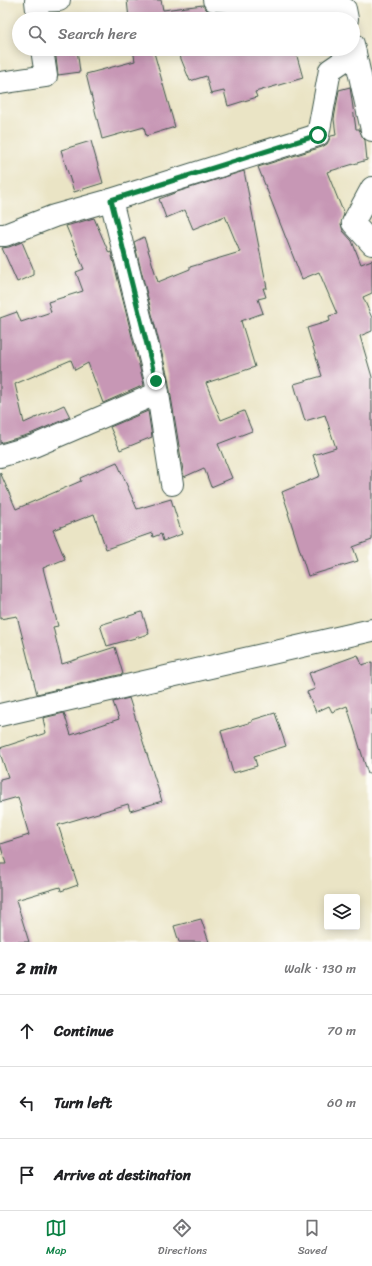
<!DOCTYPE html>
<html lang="en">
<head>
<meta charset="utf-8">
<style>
  :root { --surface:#fff; --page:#f2f2f2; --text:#202124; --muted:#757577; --line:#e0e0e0; --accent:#0b8043 }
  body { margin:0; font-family:Sriracha,sans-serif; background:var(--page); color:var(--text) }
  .controls { position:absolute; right:12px; bottom:12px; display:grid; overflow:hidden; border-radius:4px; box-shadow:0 2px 10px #0003 }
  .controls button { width:36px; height:36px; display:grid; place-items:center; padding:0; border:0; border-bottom:1px solid var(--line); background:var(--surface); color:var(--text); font:20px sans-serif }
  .stop { position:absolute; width:12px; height:12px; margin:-9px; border:3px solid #0b8043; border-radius:50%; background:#fff }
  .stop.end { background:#0b8043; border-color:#fff; box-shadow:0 1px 4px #0008 }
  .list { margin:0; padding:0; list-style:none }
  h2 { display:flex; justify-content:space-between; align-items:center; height:52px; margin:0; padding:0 16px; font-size:17px }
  h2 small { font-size:13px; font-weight:400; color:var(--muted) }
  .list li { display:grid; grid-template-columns:26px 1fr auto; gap:12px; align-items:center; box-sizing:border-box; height:72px; padding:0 16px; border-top:1px solid var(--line) }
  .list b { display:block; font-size:15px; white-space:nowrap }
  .list em { font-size:13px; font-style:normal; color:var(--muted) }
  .icon { flex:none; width:22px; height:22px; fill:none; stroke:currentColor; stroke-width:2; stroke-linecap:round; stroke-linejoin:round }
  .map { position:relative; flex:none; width:372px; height:942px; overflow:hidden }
  .search { position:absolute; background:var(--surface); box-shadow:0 2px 10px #0003; left:12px; right:12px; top:12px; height:44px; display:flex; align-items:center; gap:10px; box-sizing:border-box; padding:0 14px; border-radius:22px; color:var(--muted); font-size:15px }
  .sheet { height:268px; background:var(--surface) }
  nav { display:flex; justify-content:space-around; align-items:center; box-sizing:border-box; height:56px; border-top:1px solid var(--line); background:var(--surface); font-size:11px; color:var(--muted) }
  nav a { display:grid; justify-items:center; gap:2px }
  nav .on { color:var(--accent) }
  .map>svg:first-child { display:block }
</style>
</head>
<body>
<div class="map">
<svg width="372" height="942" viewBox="0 0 372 942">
  <rect width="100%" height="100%" fill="#fdfcf7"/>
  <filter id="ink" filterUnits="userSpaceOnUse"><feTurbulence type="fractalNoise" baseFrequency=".025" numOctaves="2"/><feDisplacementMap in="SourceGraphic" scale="8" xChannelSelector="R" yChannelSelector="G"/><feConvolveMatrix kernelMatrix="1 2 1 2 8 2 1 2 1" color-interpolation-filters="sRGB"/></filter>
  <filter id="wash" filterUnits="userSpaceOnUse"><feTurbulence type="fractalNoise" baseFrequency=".012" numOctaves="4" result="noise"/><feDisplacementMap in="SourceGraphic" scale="16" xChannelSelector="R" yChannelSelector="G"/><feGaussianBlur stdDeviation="0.9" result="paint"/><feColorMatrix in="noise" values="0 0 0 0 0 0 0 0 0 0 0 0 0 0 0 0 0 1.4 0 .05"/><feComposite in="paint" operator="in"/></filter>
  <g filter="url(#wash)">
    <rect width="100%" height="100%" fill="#eae4c5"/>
    <g id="blocks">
      <!-- building -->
      <g fill="#c797b5">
        <polygon points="127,0 161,0 163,10 203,5 207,10 210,11 211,19 129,19"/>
        <polygon points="250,15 275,17 275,19 238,19"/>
        <polygon points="55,49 77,49 80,72 58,75"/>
        <polygon points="133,49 153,49 175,127 146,136 144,127 102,139 86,74 135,61"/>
        <polygon points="177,49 295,49 303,78 255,92 257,97 228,106 224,91 211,94 206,76 190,81"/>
        <polygon points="350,87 356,129 359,129 363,138 365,140 367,160 327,172 344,214 341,224 343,231 352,241 361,264 372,260 372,293 363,297 372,318 372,331 360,336 372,377 372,540 353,547 358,561 308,576 288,513 289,513 282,492 320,476 313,455 336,448 325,415 305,421 294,384 322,376 307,328 330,321 329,316 337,314 319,272 302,279 258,167 322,147 327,144 331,136 336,135 334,119 339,90"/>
        <polygon points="91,141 103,183 74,192 61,150"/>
        <polygon points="244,171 267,288 263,288 266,297 258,299 263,313 241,321 255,367 206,383 221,420 244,411 252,431 218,444 232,478 211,487 204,468 184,477 168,378 134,242 144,237 158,282 190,269 190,267 240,252 225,216 193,229 185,210 166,218 159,199 177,192"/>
        <polygon points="94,218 109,253 111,252 144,385 103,403 88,363 75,370 71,360 15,384 24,423 64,405 70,417 30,434 0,443 0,318 17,312 21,322 51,312 48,302 83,291 76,272 84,269 66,226"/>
        <polygon points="22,242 33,268 33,275 17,282 2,248 9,247"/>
        <polygon points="148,411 152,437 120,450 110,427"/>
        <polygon points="117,462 137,509 171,499 182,534 163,541 161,534 153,537 152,533 106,549 94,514 53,530 65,559 43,568 58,626 53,627 62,664 115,647 123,674 37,694 17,616 0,619 0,472 16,509 81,481 80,478"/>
        <polygon points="142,612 149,634 107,646 100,625"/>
        <polygon points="358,655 362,665 372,662 372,773 368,774 347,706 332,712 329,706 316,712 307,692 315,689 309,673"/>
        <polygon points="129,698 162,801 130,811 128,804 58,825 78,885 61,891 60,887 16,900 29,942 0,942 0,864 6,864 0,844 29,835 18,797 0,802 0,779 8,777 0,753 0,748 46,733 43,718 64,713 71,735 119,719 113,702"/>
        <polygon points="275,713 286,746 254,756 257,766 233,773 221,731 252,722 252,720"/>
        <polygon points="201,919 209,942 179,942 174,926"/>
      </g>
    </g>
  </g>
  <g filter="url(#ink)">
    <use href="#blocks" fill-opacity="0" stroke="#3d564a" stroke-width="1"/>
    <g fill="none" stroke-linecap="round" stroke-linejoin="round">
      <!-- minor casing -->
      <g stroke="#3d564a" stroke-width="24">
        <g id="minor">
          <polyline points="214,0 345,9 347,19"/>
          <polyline points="38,19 36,1 59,0"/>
          <polyline points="353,44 372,130"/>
          <polyline points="0,83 46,76 42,49"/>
          <polyline points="372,188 353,223 372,244"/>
          <polyline points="0,235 5,235 54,216 111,200"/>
          <polyline points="0,456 34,446 158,393"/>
          <polyline points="172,484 156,381 111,200 318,135 330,70 355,53"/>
          <polyline points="0,715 372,630"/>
        </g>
      </g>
      <!-- minor -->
      <use href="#minor" stroke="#fff" stroke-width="22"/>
    </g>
  </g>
  <g fill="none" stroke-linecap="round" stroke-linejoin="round" filter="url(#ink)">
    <!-- route -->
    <polyline stroke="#0b8043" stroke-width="5" points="156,381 111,200 318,135"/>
  </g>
</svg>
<div class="controls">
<button><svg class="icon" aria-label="layers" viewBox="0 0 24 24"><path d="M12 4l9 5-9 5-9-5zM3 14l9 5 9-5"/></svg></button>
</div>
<div class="stop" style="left:318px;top:135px"></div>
<div class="stop end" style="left:156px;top:381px"></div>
<div class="search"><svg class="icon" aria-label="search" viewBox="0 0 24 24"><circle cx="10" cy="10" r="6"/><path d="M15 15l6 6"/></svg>Search here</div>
</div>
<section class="sheet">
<h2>2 min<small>Walk · 130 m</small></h2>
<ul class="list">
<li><svg class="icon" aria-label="ahead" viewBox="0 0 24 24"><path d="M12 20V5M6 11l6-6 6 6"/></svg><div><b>Continue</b></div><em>70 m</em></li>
<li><svg class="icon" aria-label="left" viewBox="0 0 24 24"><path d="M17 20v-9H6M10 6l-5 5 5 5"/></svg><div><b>Turn left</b></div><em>60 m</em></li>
<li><svg class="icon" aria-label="arrive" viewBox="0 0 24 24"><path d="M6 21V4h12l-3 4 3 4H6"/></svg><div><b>Arrive at destination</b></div></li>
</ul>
</section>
<nav>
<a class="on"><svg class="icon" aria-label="map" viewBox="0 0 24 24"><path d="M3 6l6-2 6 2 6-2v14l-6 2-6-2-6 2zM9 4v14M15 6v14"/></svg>Map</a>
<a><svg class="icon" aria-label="directions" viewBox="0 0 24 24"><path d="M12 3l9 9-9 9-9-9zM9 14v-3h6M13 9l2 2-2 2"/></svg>Directions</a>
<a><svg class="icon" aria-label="saved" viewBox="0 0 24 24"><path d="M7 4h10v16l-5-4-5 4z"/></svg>Saved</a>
</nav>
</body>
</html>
